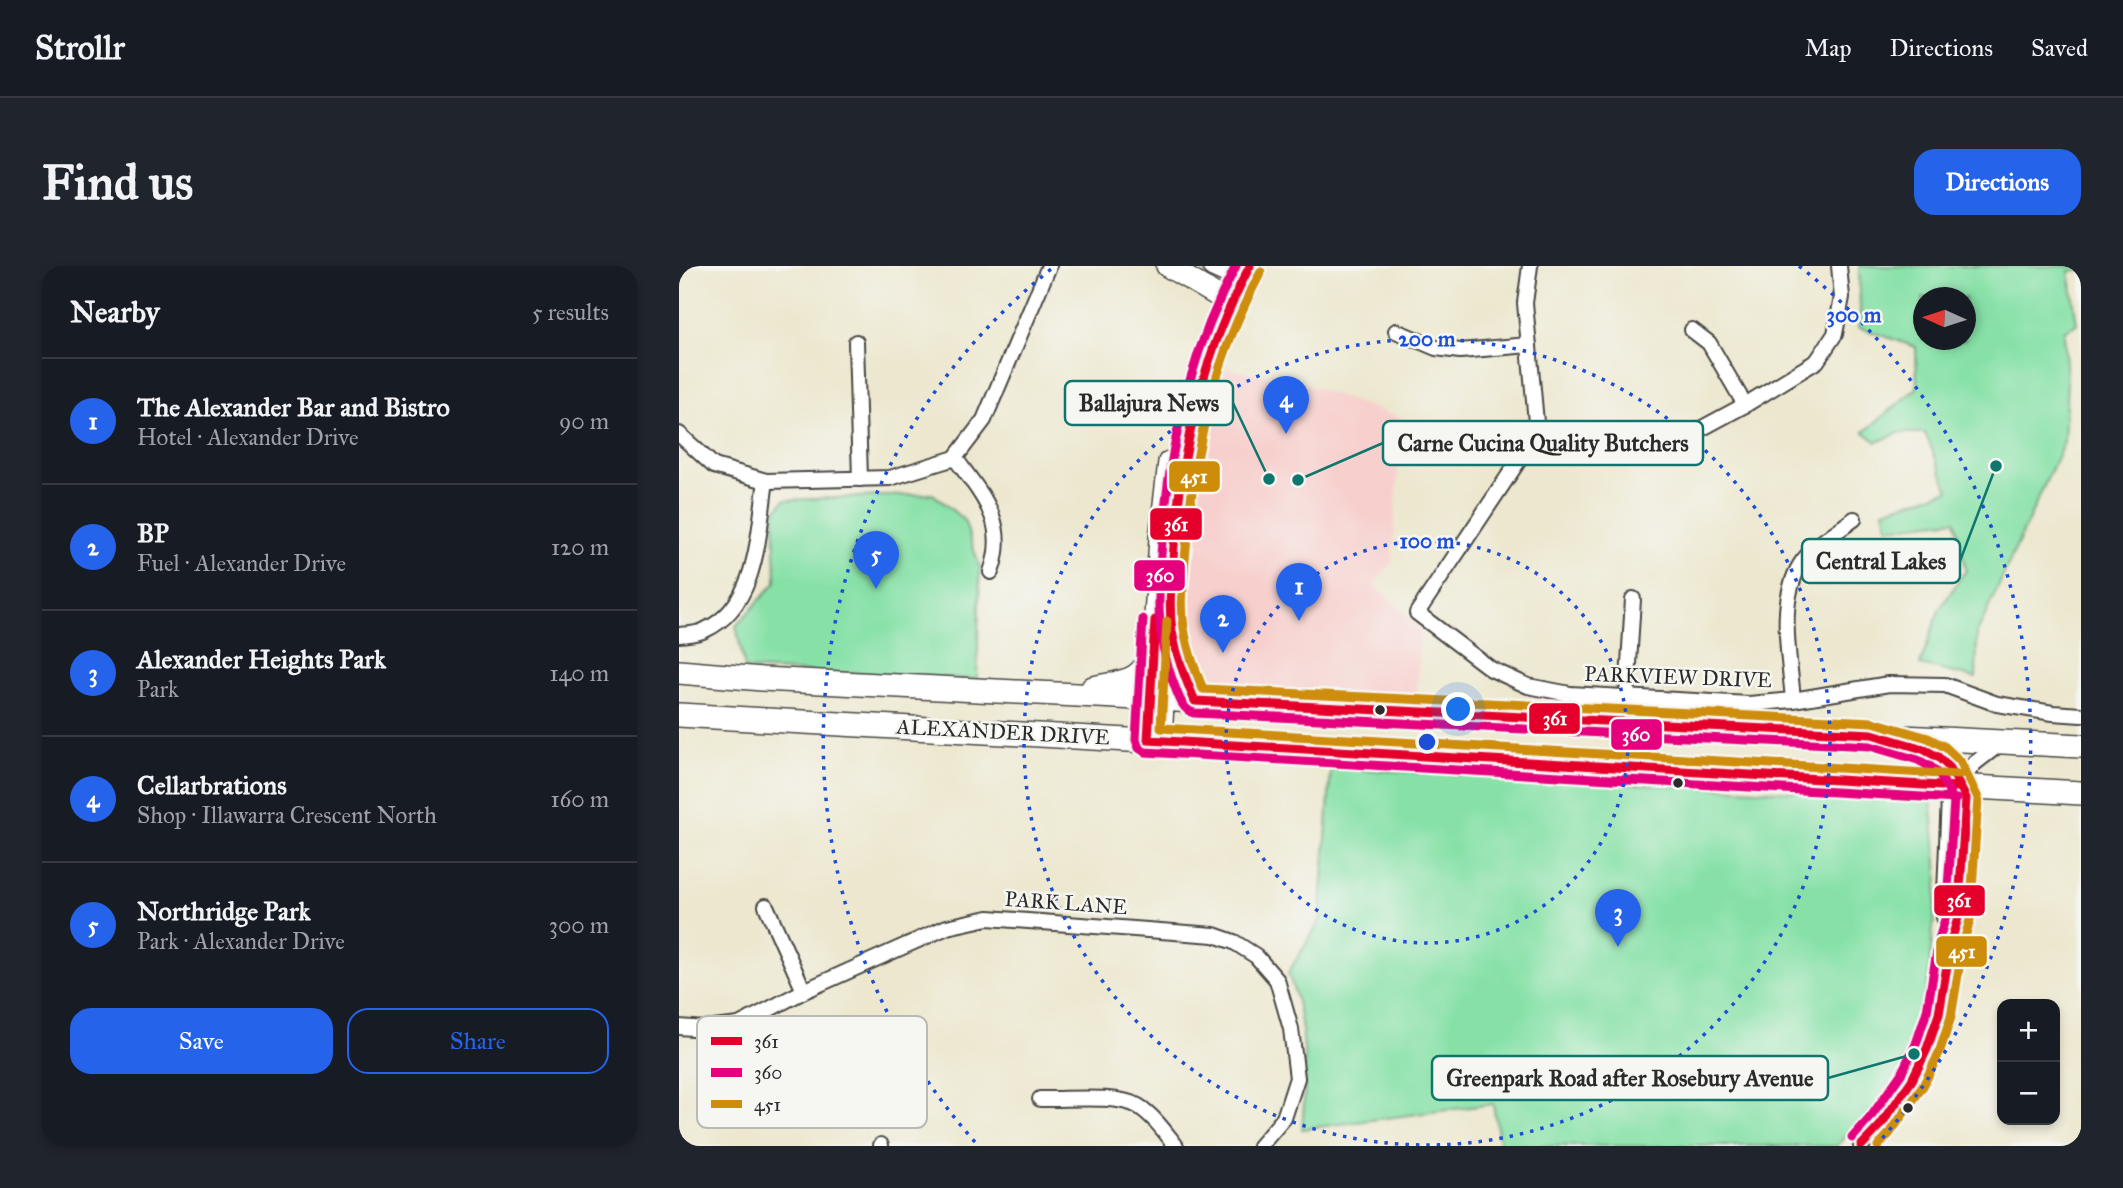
<!DOCTYPE html>
<html lang="en">
<head>
<meta charset="utf-8">
<style>
  :root { --surface:#171b24; --page:#20242c; --text:#f1f3f6; --muted:#9ea1a6; --line:#363941; --accent:#2563eb }
  body { margin:0; font-family:"IM FELL Great Primer",serif; background:var(--page); color:var(--text) }
  .controls { position:absolute; right:21px; bottom:21px; display:grid; overflow:hidden; border-radius:14px; box-shadow:0 4px 10px #0003 }
  .controls button { width:63px; height:63px; display:grid; place-items:center; padding:0; border:0; border-bottom:2px solid var(--line); background:var(--surface); color:var(--text); font:35px sans-serif }
  .compass { position:absolute; left:1234px; top:21px; width:63px; height:63px; border-radius:50%; background:var(--surface); box-shadow:0 4px 10px #0003; rotate:273deg }
  .you { position:absolute; left:780px; top:444px; width:24px; height:24px; margin:-18px; border:5px solid #fff; border-radius:50%; background:#1a73e8; box-shadow:0 0 0 10px #1a73e833 }
  .badge { display:grid; place-items:center; width:46px; height:46px; border-radius:50%; background:var(--accent); color:#fff; font-size:23px; font-weight:700 }
  .pin { position:absolute; translate:-50% -58px; filter:drop-shadow(0 2px 4px #0008) }
  .pin::after { content:''; position:absolute; top:37px; width:24px; height:21px; background:inherit; clip-path:polygon(0 0,100% 0,50% 100%) }
  .list { margin:0; padding:0; list-style:none }
  h2 { display:flex; justify-content:space-between; align-items:center; height:91px; margin:0; padding:0 28px; font-size:30px }
  h2 small { font-size:23px; font-weight:400; color:var(--muted) }
  .list li { display:grid; grid-template-columns:46px 1fr auto; gap:21px; align-items:center; box-sizing:border-box; height:126px; padding:0 28px; border-top:2px solid var(--line) }
  .list b { display:block; font-size:26px; white-space:nowrap }
  .list p { margin:0; font-size:23px; white-space:nowrap; color:var(--muted) }
  .list em { font-size:23px; font-style:normal; color:var(--muted) }
  .actions { display:flex; gap:14px; padding:21px 28px }
  .actions a { flex:1; padding:16px 0; border:2px solid var(--accent); border-radius:21px; text-align:center; font-size:24px; color:var(--accent) }
  .actions .main { background:var(--accent); color:#fff }
  .map { position:relative; flex:none; width:1402px; height:880px; overflow:hidden; border-radius:21px }
  header { display:flex; align-items:center; gap:42px; box-sizing:border-box; height:98px; padding:0 35px; background:var(--surface); border-bottom:2px solid var(--line) }
  header strong { font-size:33px }
  nav { display:flex; gap:38px; margin-inline-start:auto; font-size:24px }
  .intro { display:flex; align-items:center; justify-content:space-between; box-sizing:border-box; height:168px; padding:0 42px }
  h1 { margin:0; font-size:49px }
  .button { padding:18px 32px; border-radius:21px; background:var(--accent); color:#fff; font-size:24px; font-weight:700 }
  main { display:flex; gap:42px; padding:0 42px }
  aside { flex:1; background:var(--surface); border-radius:21px; box-shadow:0 4px 10px #0003 }
  .map>svg:first-child { display:block }
</style>
</head>
<body>
<header>
<strong>Strollr</strong>
<nav><a>Map</a><a>Directions</a><a>Saved</a></nav>
</header>
<div class="intro"><h1>Find us</h1><a class="button">Directions</a></div>
<main>
<aside>
<h2>Nearby<small>5 results</small></h2>
<ul class="list">
<li><span class="badge">1</span><div><b>The Alexander Bar and Bistro</b><p>Hotel · Alexander Drive</p></div><em>90 m</em></li>
<li><span class="badge">2</span><div><b>BP</b><p>Fuel · Alexander Drive</p></div><em>120 m</em></li>
<li><span class="badge">3</span><div><b>Alexander Heights Park</b><p>Park</p></div><em>140 m</em></li>
<li><span class="badge">4</span><div><b>Cellarbrations</b><p>Shop · Illawarra Crescent North</p></div><em>160 m</em></li>
<li><span class="badge">5</span><div><b>Northridge Park</b><p>Park · Alexander Drive</p></div><em>300 m</em></li>
</ul>
<div class="actions"><a class="main">Save</a><a>Share</a></div>
</aside>
<div class="map">
<svg width="1402" height="880" viewBox="0 0 1402 880">
  <rect width="100%" height="100%" fill="#f6f6f2"/>
  <filter id="ink" filterUnits="userSpaceOnUse"><feTurbulence type="fractalNoise" baseFrequency=".0143" numOctaves="2"/><feDisplacementMap in="SourceGraphic" scale="14" xChannelSelector="R" yChannelSelector="G"/><feConvolveMatrix kernelMatrix="1 2 1 2 8 2 1 2 1" color-interpolation-filters="sRGB"/></filter>
  <filter id="wash" filterUnits="userSpaceOnUse"><feTurbulence type="fractalNoise" baseFrequency=".00686" numOctaves="4" result="noise"/><feDisplacementMap in="SourceGraphic" scale="28" xChannelSelector="R" yChannelSelector="G"/><feGaussianBlur stdDeviation="1.57" result="paint"/><feColorMatrix in="noise" values="0 0 0 0 0 0 0 0 0 0 0 0 0 0 0 0 0 1.4 0 .05"/><feComposite in="paint" operator="in"/></filter>
  <g filter="url(#wash)">
    <rect width="100%" height="100%" fill="#ece7ce"/>
    <!-- built -->
    <polygon fill="#f7d0ce" points="546,102 622,117 723,152 713,297 695,319 741,361 738,433 530,421 509,399 504,376 505,318 515,198 522,153"/>
    <!-- green -->
    <g fill="#87e1a7" stroke="#598669" stroke-width="2" fill-rule="evenodd">
      <path d="M1180 0H1402V5H1390L1398 58 1385 65 1388 117 1385 176 1298 367 1297 412 1241 399 1260 344 1287 304 1276 254 1209 262 1205 244 1270 224 1246 167H1220L1198 176 1185 166 1238 122 1237 81 1179 61 1181 45ZM1244 32H1286V74H1244Z"/>
      <polygon points="254,228 285,254 301,302 298,413 66,403 57,360 97,316 95,247 105,234"/>
      <path d="M652 502 1252 533 1259 608 1249 716 1233 779 1202 835 1158 880H821L814 838 623 863C628 811 628 756 609 707L641 655Z"/>
    </g>
  </g>
  <g filter="url(#ink)">
    <g fill="none" stroke-linecap="round" stroke-linejoin="round">
      <!-- street casing -->
      <g stroke="#484743" stroke-width="18">
        <g id="street">
          <polyline points="851,0 846,37 858,167 738,347 812,403 849,420 891,428 1070,438 1114,434 1210,418 1266,419 1318,438 1374,447 1402,449"/>
          <polyline points="1013,64 1030,77 1066,139"/>
          <polyline points="717,65 757,82 781,85 850,79"/>
          <polyline points="177,76 181,213"/>
          <polyline points="858,167 925,186 971,186 990,180 1066,139 1138,95 1156,68 1163,31 1160,0"/>
          <polyline points="0,168 35,200 87,215 211,212 276,192 305,154 370,0"/>
          <path d="M276 192C303 229 330 257 312 306"/>
          <path d="M0 369C9 368 19 368 26 364 80 339 79 265 87 215"/>
          <polyline points="948,430 954,333"/>
          <path d="M1114 434C1111 393 1098 337 1121 299 1133 280 1158 266 1175 253"/>
          <polyline points="87,640 125,725"/>
          <polyline points="1272,674 1265,651 1270,530 1296,497 1322,477"/>
          <polyline points="0,761 26,763 60,759 125,725 268,661 309,652 535,669 555,676 577,690 598,714 612,763 618,812 605,852 581,880"/>
          <path d="M361 833C386 834 437 828 459 840 475 850 486 866 497 880"/>
          <polyline points="202,879 202,880"/>
          <polyline points="1182,880 1201,860 1233,814 1248,783 1260,748 1272,675 1279,652 1287,532 1271,502 1259,491 1244,483 1228,479"/>
        </g>
      </g>
      <!-- secondary casing -->
      <g stroke="#484743" stroke-width="24">
        <g id="secondary">
          <polyline points="488,0 551,37"/>
          <polyline points="534,0 563,13"/>
          <polyline points="475,366 481,272 490,196"/>
          <path d="M482 475C484 428 488 382 492 335 500 218 509 104 571 0"/>
        </g>
      </g>
      <!-- primary casing -->
      <g stroke="#484743" stroke-width="26">
        <g id="primary">
          <path d="M491 344C495 376 502 406 516 435"/>
          <polyline points="0,406 83,413 1402,480"/>
          <path d="M414 422C446 415 462 418 474 384"/>
          <polyline points="0,449 1402,527"/>
        </g>
      </g>
      <!-- street -->
      <use href="#street" stroke="#fff" stroke-width="14"/>
      <!-- secondary -->
      <use href="#secondary" stroke="#fff" stroke-width="21"/>
      <!-- primary -->
      <use href="#primary" stroke="#fff" stroke-width="23"/>
      <!-- bus-1 casing -->
      <g stroke="#f6f6f2" stroke-width="14">
        <g id="bus-1">
          <path d="M571 0C523 90 503 179 495 280 493 308 489 337 493 365 497 389 506 412 516 435L1193 468 1244 483 1259 491 1271 502 1287 532 1279 652 1272 675 1260 748 1248 783 1233 814 1201 860 1182 880"/>
          <polyline points="476,354 469,474 1279,521"/>
        </g>
      </g>
      <!-- bus-2 casing -->
      <g stroke="#f6f6f2" stroke-width="14">
        <g id="bus-2">
          <path d="M557 0C511 86 490 179 483 276 479 324 476 367 493 413 498 425 502 444 515 447L1191 480 1239 494 1252 501 1261 510 1275 535 1267 650 1260 673 1248 745 1237 778 1222 808 1191 852 1173 872"/>
          <polyline points="464,353 457,474 460,482 466,486 1278,533"/>
        </g>
      </g>
      <!-- bus-3 casing -->
      <g stroke="#f6f6f2" stroke-width="14">
        <g id="bus-3">
          <path d="M582 6C534 95 515 182 507 282 505 308 501 336 505 362 508 383 516 404 524 423L1194 456 1249 472 1266 481 1281 495 1299 532 1291 654 1284 678 1272 751 1260 787 1244 820 1211 867 1199 880"/>
          <polyline points="488,355 482,462 1280,509"/>
        </g>
      </g>
      <!-- bus-1 -->
      <use href="#bus-1" stroke="#e4002b" stroke-width="9"/>
      <!-- bus-2 -->
      <use href="#bus-2" stroke="#e5007d" stroke-width="9"/>
      <!-- bus-3 -->
      <use href="#bus-3" stroke="#ce8d09" stroke-width="9"/>
    </g>
  </g>
  <!-- distance rings -->
  <g fill="none" stroke="#1d4ed8" stroke-width="3.5" stroke-dasharray="3.5 7">
    <circle cx="748" cy="476" r="201"/>
    <circle cx="748" cy="476" r="403"/>
    <path d="M296 876A604 604 0 0 1 376 0M1120 0A604 604 0 0 1 1200 876"/>
  </g>
  <!-- markers -->
  <g fill="#2b2b2b" stroke="#f6f6f2" stroke-width="2.5">
    <circle cx="701" cy="444" r="6"/>
    <circle cx="999" cy="517" r="6"/>
    <circle cx="1229" cy="842" r="6"/>
  </g>
  <g text-anchor="middle" stroke-width="5" stroke-linejoin="round" paint-order="stroke">
    <!-- street labels -->
    <g font-size="21" fill="#2b2b2b" stroke="#f6f6f2">
      <text transform="translate(999 411) rotate(2)" y="7">PARKVIEW DRIVE</text>
      <text transform="translate(324 466) rotate(3)" y="7">ALEXANDER DRIVE</text>
      <text transform="translate(387 637) rotate(4)" y="7">PARK LANE</text>
    </g>
  </g>
  <!-- legend -->
  <rect x="18" y="750" width="230" height="112" rx="10" fill="#f6f6f2" stroke="#b9b9b6" stroke-width="2"/>
  <rect x="32" y="771" width="31" height="8" fill="#e4002b"/>
  <rect x="32" y="802" width="31" height="9" fill="#e5007d"/>
  <rect x="32" y="834" width="31" height="8" fill="#ce8d09"/>
  <g font-size="19" fill="#2b2b2b">
    <text x="75" y="782">361</text>
    <text x="75" y="813">360</text>
    <text x="75" y="845">451</text>
  </g>
  <circle cx="748" cy="476" r="10" fill="#1d4ed8" stroke="#f6f6f2" stroke-width="3.5"/>
  <g font-size="21" text-anchor="middle" font-weight="bold" fill="#1d4ed8" stroke="#f6f6f2" stroke-width="5" stroke-linejoin="round" paint-order="stroke">
    <text x="1175" y="56">300 m</text>
    <text x="748" y="80">200 m</text>
    <text x="748" y="282">100 m</text>
  </g>
  <!-- callouts -->
  <path fill="none" stroke="#0f766e" stroke-width="2.5" d="M590 213L554 137M619 214L704 177M1317 200L1281 295M1235 788L1149 812"/>
  <g fill="#0f766e" stroke="#f6f6f2" stroke-width="2.5">
    <circle cx="590" cy="213" r="7"/>
    <circle cx="619" cy="214" r="7"/>
    <circle cx="1317" cy="200" r="7"/>
    <circle cx="1235" cy="788" r="7"/>
  </g>
  <g fill="#f6f6f2" stroke="#0f766e" stroke-width="2.5">
    <rect x="386" y="115" width="168" height="44" rx="7"/>
    <rect x="704" y="155" width="320" height="44" rx="7"/>
    <rect x="1123" y="273" width="158" height="44" rx="7"/>
    <rect x="753" y="790" width="396" height="44" rx="7"/>
  </g>
  <g font-size="23" text-anchor="middle" font-weight="bold" fill="#2b2b2b">
    <text x="470" y="145">Ballajura News</text>
    <text x="864" y="185">Carne Cucina Quality Butchers</text>
    <text x="1202" y="303">Central Lakes</text>
    <text x="951" y="820">Greenpark Road after Rosebury Avenue</text>
  </g>
  <g stroke="#f6f6f2" stroke-width="2.5">
    <rect x="489" y="194" width="53" height="33" rx="7" fill="#ce8d09"/>
    <rect x="470" y="241" width="54" height="34" rx="7" fill="#e4002b"/>
    <rect x="454" y="293" width="53" height="33" rx="7" fill="#e5007d"/>
    <rect x="849" y="436" width="53" height="33" rx="7" fill="#e4002b"/>
    <rect x="931" y="452" width="53" height="33" rx="7" fill="#e5007d"/>
    <rect x="1254" y="618" width="53" height="33" rx="7" fill="#e4002b"/>
    <rect x="1256" y="669" width="53" height="33" rx="7" fill="#ce8d09"/>
  </g>
  <g font-size="19" text-anchor="middle" font-weight="bold" fill="#fff">
    <text x="515" y="217">451</text>
    <text x="497" y="265">361</text>
    <text x="481" y="316">360</text>
    <text x="876" y="459">361</text>
    <text x="957" y="475">360</text>
    <text x="1280" y="641">361</text>
    <text x="1283" y="692">451</text>
  </g>
</svg>
<div class="controls">
<button>+</button>
<button>−</button>
</div>
<svg class="compass" viewBox="-18 -18 36 36"><path d="M0-13l5 13h-10z" fill="#e53935"/><path d="M0 13l5-13h-10z" fill="#9ea1a6"/></svg>
<div class="you"></div>
<div class="pin badge" style="left:620px;top:355px">1</div>
<div class="pin badge" style="left:544px;top:387px">2</div>
<div class="pin badge" style="left:939px;top:681px">3</div>
<div class="pin badge" style="left:607px;top:168px">4</div>
<div class="pin badge" style="left:197px;top:323px">5</div>
</div>
</main>
</body>
</html>
